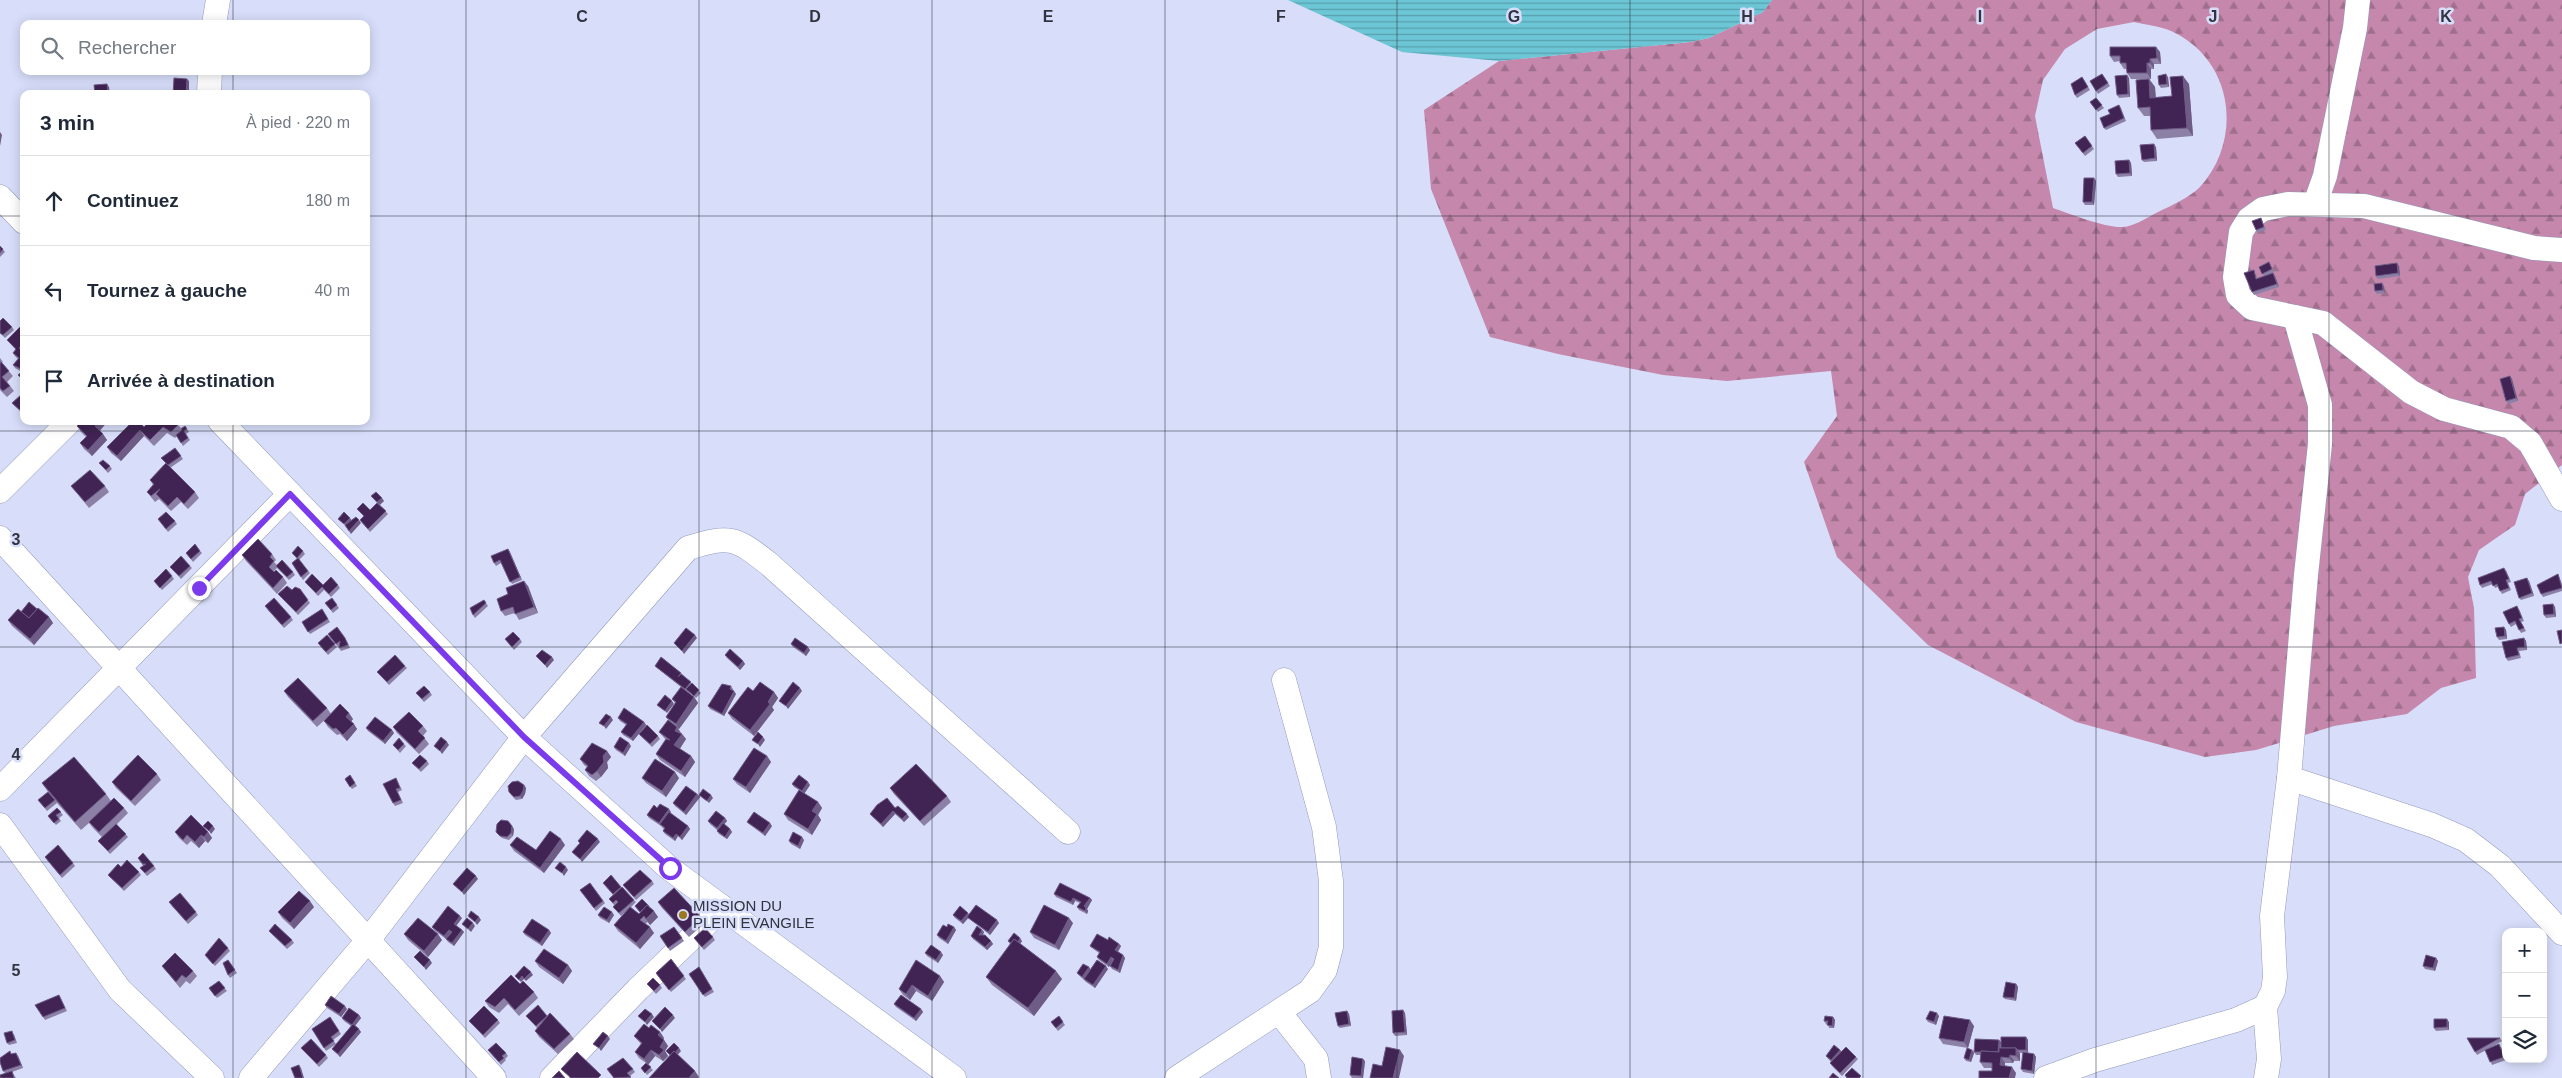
<!DOCTYPE html>
<html lang="fr">
<head>
<meta charset="utf-8">
<style>
  :root { --surface:#fff; --page:#f2f2f3; --text:#1f2937; --muted:#747a83; --line:#e0e1e3 }
  body { margin:0; font-family:Arial,sans-serif; background:var(--page); color:var(--text) }
  .controls { position:absolute; right:15px; bottom:15px; display:grid; overflow:hidden; border-radius:10px; box-shadow:0 2px 12px #0003 }
  .controls button { width:45px; height:45px; display:grid; place-items:center; padding:0; border:0; border-bottom:1px solid var(--line); background:var(--surface); color:var(--text); font:25px sans-serif }
  .stop { position:absolute; width:15px; height:15px; margin:-11px; border:4px solid #7c3aed; border-radius:50%; background:#fff }
  .stop.end { background:#7c3aed; border-color:#fff; box-shadow:0 1px 5px #0008 }
  .list { margin:0; padding:0; list-style:none }
  h2 { display:flex; justify-content:space-between; align-items:center; height:65px; margin:0; padding:0 20px; font-size:21px }
  h2 small { font-size:16px; font-weight:400; color:var(--muted) }
  .list li { display:grid; grid-template-columns:32px 1fr auto; gap:15px; align-items:center; box-sizing:border-box; height:90px; padding:0 20px; border-top:1px solid var(--line) }
  .list b { display:block; font-size:19px; white-space:nowrap }
  .list em { font-size:16px; font-style:normal; color:var(--muted) }
  .icon { flex:none; width:28px; height:28px; fill:none; stroke:currentColor; stroke-width:2; stroke-linecap:round; stroke-linejoin:round }
  .map { position:relative; flex:none; width:2562px; height:1078px; overflow:hidden }
  .search { position:absolute; background:var(--surface); box-shadow:0 2px 12px #0003; left:20px; top:20px; width:350px; height:55px; display:flex; align-items:center; gap:12px; box-sizing:border-box; padding:0 18px; border-radius:10px; color:var(--muted); font-size:19px }
  .panel { position:absolute; background:var(--surface); box-shadow:0 2px 12px #0003; left:20px; top:90px; width:350px; height:335px; border-radius:10px }
  .map>svg:first-child { display:block }
</style>
</head>
<body>
<div class="map">
<svg width="2562" height="1078" viewBox="0 0 2562 1078">
  <defs>
    <pattern id="forest-firs" width="22" height="20" patternUnits="userSpaceOnUse" patternTransform="scale(1.25)"><rect width="22" height="20" fill="#c587ab"/><path d="M5 1l3.5 6h-7zM16 11l3.5 6h-7z" fill="#a06f8d"/></pattern>
    <pattern id="water-rules" width="6" height="5" patternUnits="userSpaceOnUse" patternTransform="scale(1.25)"><rect width="6" height="5" fill="#6cc6d5"/><path d="M0 2.5h6" fill="none" stroke="#59a1ae"/></pattern>
  </defs>
  <rect width="100%" height="100%" fill="#d8defa"/>
  <!-- forest -->
  <path fill="url(#forest-firs)" fill-rule="evenodd" d="M1772 0H2562V465L2525 494 2515 525 2479 550 2468 577 2474 608 2476 678 2441 688 2407 714 2334 726 2256 750 2205 757 2076 722 1928 645 1837 557 1804 462 1837 416 1831 371 1727 381 1663 375 1558 354 1490 337 1431 189 1424 110 1499 61 1690 42 1709 38 1763 12ZM2134 22C2146 25 2160 26 2171 31 2233 59 2244 138 2200 187 2190 197 2171 206 2158 212 2148 217 2133 227 2123 227 2105 228 2071 214 2053 208L2035 116 2043 80 2065 49 2097 29Z"/>
  <!-- water -->
  <polygon fill="url(#water-rules)" points="1288,0 1772,0 1763,12 1709,38 1690,42 1499,61 1402,52"/>
  <g fill="none" stroke-linecap="round" stroke-linejoin="round">
    <!-- minor casing -->
    <g stroke="#9399bb" stroke-width="25">
      <g id="minor">
        <polyline points="214,24 218,0"/>
        <polyline points="209,94 210,71"/>
        <polyline points="0,197 24,222"/>
        <polyline points="2315,204 2325,176 2355,28 2358,0"/>
        <polyline points="2562,250 2534,248 2364,206 2288,204 2263,209 2249,219 2241,232 2235,277 2238,295 2252,308 2323,323 2411,392 2444,409 2511,427 2530,443 2562,499"/>
        <polyline points="220,421 524,737 669,868 954,1078"/>
        <polyline points="0,491 70,421"/>
        <polyline points="0,538 494,1078"/>
        <polyline points="2289,778 2432,825 2466,840 2500,866 2562,933"/>
        <polyline points="0,789 290,494"/>
        <polyline points="0,825 120,990 212,1078"/>
        <polyline points="1279,1012 1316,1059 1319,1078"/>
        <path d="M251 1078 369 939 524 737 688 548C730 535 735 537 769 564L1068 832"/>
        <polyline points="552,1078 638,989 723,908"/>
        <polyline points="1177,1078 1310,991 1325,970 1331,947 1331,881 1324,827 1284,680"/>
        <polyline points="2046,1078 2095,1060 2236,1020 2265,1007"/>
        <polyline points="2266,1078 2269,1059 2265,1007 2273,991 2275,977 2272,916 2289,778 2306,575 2320,444 2320,405 2295,317"/>
      </g>
    </g>
    <!-- minor -->
    <use href="#minor" stroke="#fff" stroke-width="24"/>
  </g>
  <!-- wall -->
  <g fill="#8c80a7">
    <polygon points="2156,47 2160,52 2161,64 2154,64 2154,69 2151,69 2151,79 2131,79 2127,73 2127,69 2124,69 2120,63 2120,61 2114,62 2110,56"/>
    <polygon points="96,71 108,71 108,73 97,74"/>
    <polygon points="2102,74 2110,86 2098,94 2090,81"/>
    <polygon points="2127,75 2129,78 2130,97 2119,98 2117,95"/>
    <polygon points="2082,77 2090,90 2077,98 2075,95"/>
    <polygon points="2168,77 2169,87 2161,88 2159,85"/>
    <polygon points="2149,79 2155,87 2156,98 2172,96 2189,84 2193,136 2157,139 2151,130 2151,116 2144,116 2138,108"/>
    <polygon points="2096,98 2104,108 2098,112 2090,102"/>
    <polygon points="2119,105 2121,108 2126,121 2106,130 2104,128 2110,114"/>
    <polygon points="2085,136 2094,149 2085,156 2075,143"/>
    <polygon points="2156,147 2157,161 2144,162 2142,160"/>
    <polygon points="2129,160 2131,163 2132,176 2118,177 2116,174"/>
    <polygon points="2094,178 2096,181 2094,205 2085,205 2083,202"/>
    <polygon points="2261,218 2266,230 2258,233 2256,230"/>
    <polygon points="0,246 5,252 0,257"/>
    <polygon points="2271,265 2274,272 2271,274 2273,273 2275,276 2279,287 2254,295 2252,292 2256,273 2257,278 2264,276 2259,267"/>
    <polygon points="2399,266 2400,276 2378,279 2376,276"/>
    <polygon points="2384,286 2385,293 2377,294 2375,291"/>
    <polygon points="0,321 12,327 14,330 5,338 0,333"/>
    <polygon points="24,325 24,351 22,349 21,350 24,353 24,381 18,375 22,372 15,368 13,365 18,359 15,356 13,353 16,350 7,340"/>
    <polygon points="0,358 3,362 2,363 13,376 7,382 14,391 7,397 0,390"/>
    <polygon points="2510,376 2512,379 2518,401 2508,404 2506,401"/>
    <polygon points="24,396 24,413 23,414 12,403"/>
    <polygon points="178,425 181,428 185,426 189,432 186,434 190,440 183,446 177,436 175,438 167,433 154,446 144,436 121,461 111,453 107,447 144,427"/>
    <polygon points="77,426 100,431 107,440 92,456 84,449 80,443 86,437 81,432"/>
    <polygon points="175,448 183,459 170,468 195,492 199,498 188,509 181,502 171,511 159,499 155,502 147,492 153,485 150,480 165,464"/>
    <polygon points="99,463 110,466 112,469 108,473"/>
    <polygon points="71,486 105,486 109,492 89,508"/>
    <polygon points="371,496 384,501 380,505 388,514 370,532 360,520 364,516 357,509 370,510 377,503"/>
    <polygon points="158,519 175,521 177,524 168,532"/>
    <polygon points="508,549 522,580 512,584 501,563 496,566 494,563"/>
    <polygon points="200,551 202,553 193,562 186,553"/>
    <polygon points="303,551 305,554 299,560 310,573 303,580 292,563 297,559 292,553"/>
    <polygon points="272,554 276,560 274,562 277,565 293,572 295,575 289,580 277,568 273,572 283,577 287,583 277,594 246,561 242,555"/>
    <polygon points="190,566 192,568 181,579 170,567"/>
    <polygon points="2506,570 2511,582 2508,583 2511,590 2502,594 2498,587 2495,588 2493,584 2482,588 2480,585"/>
    <polygon points="2558,574 2562,584 2562,591 2543,597 2541,594"/>
    <polygon points="172,576 174,579 162,590 154,581"/>
    <polygon points="2529,581 2534,596 2521,600 2519,598"/>
    <polygon points="305,582 323,585 338,585 340,588 331,597 324,590 318,596"/>
    <polygon points="528,586 538,613 519,620 515,613 505,616 501,611"/>
    <polygon points="300,589 310,603 298,615 278,594"/>
    <polygon points="332,598 339,608 333,613 325,603"/>
    <polygon points="484,600 488,606 475,618 473,615"/>
    <polygon points="2553,604 2555,607 2556,617 2546,618 2544,615"/>
    <polygon points="37,609 49,617 53,623 34,645 12,626 8,620 21,612"/>
    <polygon points="267,609 291,617 293,620 284,628"/>
    <polygon points="322,609 330,622 310,634 302,622"/>
    <polygon points="2519,609 2524,621 2521,622 2526,631 2521,633 2516,624 2511,627 2509,624"/>
    <polygon points="2504,627 2506,630 2507,639 2499,640 2497,637"/>
    <polygon points="328,634 347,641 350,648 341,651 339,648 339,646 338,647"/>
    <polygon points="327,635 337,647 328,655 320,646"/>
    <polygon points="2524,638 2526,641 2527,650 2519,651 2521,658 2508,661 2506,658"/>
    <polygon points="505,639 520,639 522,642 514,650"/>
    <polygon points="791,644 810,650 806,656 793,647"/>
    <polygon points="725,655 743,661 745,664 740,670 727,658"/>
    <polygon points="405,666 407,668 389,685 377,672"/>
    <polygon points="655,666 681,673 701,693 696,698 688,691 687,692 694,697 698,703 679,729 677,728 686,739 680,749 691,756 695,762 685,777 660,760 656,754 666,740 659,732 669,721 666,717 675,703 672,699 681,687 657,668"/>
    <polygon points="731,686 733,689 733,691 736,694 724,716 710,709 708,706"/>
    <polygon points="284,691 327,708 331,714 353,719 351,721 357,729 347,741 340,734 337,735 328,727 324,721 329,716 317,727 288,697"/>
    <polygon points="753,691 774,692 778,698 772,707 774,710 754,736 732,719 728,713"/>
    <polygon points="430,692 432,695 424,702 416,693"/>
    <polygon points="618,718 644,722 646,725 633,741 623,735 621,732 626,725 620,721"/>
    <polygon points="423,726 427,731 423,736 429,744 419,754 397,733 393,727"/>
    <polygon points="366,728 394,733 385,744 368,731"/>
    <polygon points="639,734 658,736 660,739 652,747"/>
    <polygon points="404,744 406,746 400,753 393,745"/>
    <polygon points="631,746 625,756 616,750 614,747"/>
    <polygon points="607,751 611,757 607,762 608,768 601,777 596,781 589,776 585,770 587,767 584,765 580,759"/>
    <polygon points="767,756 771,762 750,793 737,784 733,779"/>
    <polygon points="427,761 429,764 421,772 412,763"/>
    <polygon points="157,774 161,780 135,806 116,788 112,782"/>
    <polygon points="350,775 357,786 352,789 345,779"/>
    <polygon points="396,778 402,790 398,792 403,803 395,806 393,803"/>
    <polygon points="642,778 679,778 666,797 646,783"/>
    <polygon points="42,783 106,794 111,801 124,808 128,813 117,824 128,837 110,854 98,841 102,837 93,828 89,823 81,830 57,803 47,811 38,800 48,792"/>
    <polygon points="792,784 810,785 804,794 818,802 822,808 818,815 821,820 812,835 788,820 784,814 799,790 794,787"/>
    <polygon points="524,785 526,788 525,794 522,799 516,800 511,795 509,792"/>
    <polygon points="890,788 947,796 951,802 924,826 894,794"/>
    <polygon points="697,794 700,797 686,815 675,806 673,803"/>
    <polygon points="57,808 63,815 59,818 61,821 56,825 48,816"/>
    <polygon points="657,808 671,812 670,813 688,826 690,829 682,840 678,836 675,841 665,834 663,831 664,829 661,826 649,818 647,815"/>
    <polygon points="895,808 909,817 904,822 895,814 883,827 870,814"/>
    <polygon points="725,818 727,821 724,824 730,829 732,832 727,839 719,834 717,831 717,830 710,824 708,821"/>
    <polygon points="747,822 772,826 765,836 749,824"/>
    <polygon points="514,829 513,836 509,840 502,838 496,832"/>
    <polygon points="175,832 208,832 212,838 208,843 205,841 199,848 191,841 187,845 179,838"/>
    <polygon points="804,840 800,849 791,844 789,841"/>
    <polygon points="510,845 536,850 565,845 544,873 514,851"/>
    <polygon points="138,858 154,866 156,869 147,876 140,868 143,866"/>
    <polygon points="47,860 73,863 75,866 62,878"/>
    <polygon points="139,872 141,875 124,891 108,875"/>
    <polygon points="611,875 621,888 636,902 631,907 639,914 640,912 635,906 649,906 658,917 650,925 648,922 645,924 654,933 640,949 618,931 614,925 625,912 621,916 613,907 614,905 609,899 613,895 605,885"/>
    <polygon points="652,881 654,884 636,900 623,885"/>
    <polygon points="590,883 605,903 596,911 580,890"/>
    <polygon points="1054,894 1090,898 1092,900 1087,909 1088,911 1087,914 1079,910 1077,907 1080,903 1075,901 1073,905 1056,897"/>
    <polygon points="658,902 701,917 705,923 689,937 662,908"/>
    <polygon points="171,905 196,912 198,915 188,924"/>
    <polygon points="314,907 294,929 282,918 278,912"/>
    <polygon points="969,914 999,923 990,935 968,918 963,924 955,918 953,915"/>
    <polygon points="598,915 614,915 609,923 600,918"/>
    <polygon points="462,918 456,926 462,930 464,932 454,946 448,942 446,939 451,933 446,939 434,930 432,927"/>
    <polygon points="1073,923 1059,950 1034,938 1030,932"/>
    <polygon points="947,927 954,927 956,930 948,944 939,938 937,935"/>
    <polygon points="549,930 551,933 542,946 525,935 523,932"/>
    <polygon points="982,930 984,932 983,935 991,941 993,944 987,950 973,939 971,936"/>
    <polygon points="269,931 292,940 294,943 287,949"/>
    <polygon points="404,934 442,940 428,957 408,940"/>
    <polygon points="660,936 682,938 684,941 670,951"/>
    <polygon points="713,937 715,940 704,950 694,938"/>
    <polygon points="1108,940 1119,944 1121,946 1118,952 1123,955 1125,958 1120,973 1112,969 1110,966 1112,962 1109,967 1099,960 1097,957 1099,953 1092,948 1090,946"/>
    <polygon points="1008,941 1022,941 1020,944 1062,979 1034,1016 992,985 986,977 1010,944"/>
    <polygon points="228,948 230,951 215,966 205,955"/>
    <polygon points="925,953 943,955 938,963 927,956"/>
    <polygon points="2436,958 2438,961 2435,971 2425,969 2423,966"/>
    <polygon points="671,959 686,979 671,992 656,973"/>
    <polygon points="228,960 237,973 230,978 228,975"/>
    <polygon points="535,961 568,965 572,971 563,984 539,967"/>
    <polygon points="162,966 193,971 197,976 190,984 186,981 180,988"/>
    <polygon points="699,967 714,992 705,997 689,974"/>
    <polygon points="1089,967 1090,970 1108,969 1095,988 1086,982 1077,973"/>
    <polygon points="940,976 944,982 932,1001 916,991 910,1000 903,995 899,989"/>
    <polygon points="219,981 227,991 217,998 209,988"/>
    <polygon points="520,984 534,992 538,998 519,1016 508,1004 499,1013 489,1007 485,1001"/>
    <polygon points="647,984 660,985 662,988 656,994"/>
    <polygon points="2016,984 2018,987 2016,1001 2005,999 2003,997"/>
    <polygon points="59,995 67,1011 45,1020 35,1005"/>
    <polygon points="894,1004 921,1009 923,1012 916,1021 896,1007"/>
    <polygon points="325,1005 347,1009 341,1017 327,1008"/>
    <polygon points="1403,1010 1405,1013 1407,1035 1395,1036 1393,1033"/>
    <polygon points="1347,1011 1349,1014 1351,1026 1340,1028 1338,1026"/>
    <polygon points="359,1015 361,1018 355,1026 361,1032 340,1057 332,1049 351,1026 344,1021 342,1018"/>
    <polygon points="526,1016 547,1016 570,1034 574,1039 558,1054 539,1037 535,1031 537,1028"/>
    <polygon points="1059,1016 1065,1025 1058,1031 1051,1022"/>
    <polygon points="1939,1016 1936,1025 1928,1022 1926,1019"/>
    <polygon points="330,1017 341,1034 333,1040 336,1044 326,1051 312,1029"/>
    <polygon points="1833,1017 1835,1020 1834,1028 1829,1028 1828,1024 1826,1024 1824,1021"/>
    <polygon points="498,1020 500,1023 485,1038 469,1021"/>
    <polygon points="2449,1022 2449,1030 2436,1031 2434,1028"/>
    <polygon points="1974,1026 1968,1048 1943,1044 1939,1038"/>
    <polygon points="649,1028 660,1032 664,1038 663,1039 668,1046 665,1051 668,1056 663,1061 655,1056 648,1065 653,1070 647,1075 641,1068 646,1063 639,1058 635,1052 641,1044 634,1036"/>
    <polygon points="14,1034 17,1043 9,1045 7,1043"/>
    <polygon points="2026,1037 2028,1040 2028,1053 2034,1054 2036,1057 2034,1074 2023,1072 2021,1069 2023,1053 2020,1053 2020,1061 2014,1061 2013,1063 2005,1063 2005,1066 2016,1073 1992,1071 1992,1068 1984,1068 1980,1062 1981,1055 1976,1055 1974,1052 2001,1042 2000,1048"/>
    <polygon points="2467,1038 2500,1038 2502,1041 2490,1048 2501,1047 2506,1060 2492,1065 2486,1050 2477,1055"/>
    <polygon points="301,1048 326,1055 328,1058 319,1067"/>
    <polygon points="488,1050 506,1053 508,1056 505,1059 506,1060 501,1065"/>
    <polygon points="1840,1050 1841,1051 1856,1057 1858,1059 1842,1076 1832,1066 1830,1063 1831,1062 1826,1056"/>
    <polygon points="1972,1050 1974,1053 1971,1062 1966,1061 1964,1058"/>
    <polygon points="12,1054 18,1056 23,1068 12,1072 16,1078 0,1078 5,1073 3,1071"/>
    <polygon points="1365,1061 1363,1078 1352,1078 1350,1075"/>
    <polygon points="633,1069 635,1072 630,1076 631,1078 614,1078"/>
  </g>
  <!-- shaded-wall -->
  <g fill="#6e5b86">
    <polygon points="2156,47 2160,52 2161,64 2157,58"/>
    <polygon points="2150,59 2154,64 2154,69 2150,63"/>
    <polygon points="2147,63 2151,69 2151,79 2147,73"/>
    <polygon points="2166,74 2168,77 2169,87 2167,84"/>
    <polygon points="2127,75 2129,78 2130,97 2128,94"/>
    <polygon points="2183,76 2189,84 2193,136 2187,128"/>
    <polygon points="187,79 189,81 189,94 186,94"/>
    <polygon points="2149,79 2155,87 2156,107 2150,98"/>
    <polygon points="107,84 109,87 110,94 108,94"/>
    <polygon points="0,132 2,135 0,146"/>
    <polygon points="2154,144 2156,147 2157,161 2155,158"/>
    <polygon points="2129,160 2131,163 2132,176 2130,173"/>
    <polygon points="2094,178 2096,181 2094,205 2092,202"/>
    <polygon points="2397,263 2399,266 2400,276 2398,273"/>
    <polygon points="2273,273 2275,276 2279,287 2277,284"/>
    <polygon points="2382,283 2384,286 2385,293 2383,290"/>
    <polygon points="24,365 24,371 23,372 21,369"/>
    <polygon points="2510,376 2512,379 2518,401 2516,398"/>
    <polygon points="99,421 108,421 99,432 95,426"/>
    <polygon points="140,430 144,436 121,461 117,456"/>
    <polygon points="103,434 107,440 92,456 88,450"/>
    <polygon points="382,498 384,501 379,505 377,502"/>
    <polygon points="350,518 352,521 346,527 344,524"/>
    <polygon points="359,520 361,523 351,534 349,531"/>
    <polygon points="508,549 510,552 522,580 520,577"/>
    <polygon points="2527,578 2529,581 2534,596 2532,593"/>
    <polygon points="524,581 528,586 538,613 534,607"/>
    <polygon points="2553,604 2555,607 2556,617 2554,614"/>
    <polygon points="49,617 53,623 34,645 30,639"/>
    <polygon points="2504,627 2506,630 2507,639 2505,636"/>
    <polygon points="695,635 697,638 684,654 682,651"/>
    <polygon points="2524,638 2526,641 2527,650 2525,647"/>
    <polygon points="808,647 810,650 806,656 804,653"/>
    <polygon points="552,657 554,660 547,668 545,665"/>
    <polygon points="743,661 745,664 740,670 738,667"/>
    <polygon points="800,688 802,691 788,709 786,706"/>
    <polygon points="734,691 736,694 724,716 722,714"/>
    <polygon points="774,692 778,698 772,707 774,710 754,736 750,730 768,702"/>
    <polygon points="694,697 698,703 679,729 676,724"/>
    <polygon points="672,701 674,704 667,713 665,711"/>
    <polygon points="349,713 353,719 350,723 346,717"/>
    <polygon points="611,717 613,720 606,729 604,726"/>
    <polygon points="644,722 646,725 633,741 631,738"/>
    <polygon points="354,724 357,729 347,741 343,735"/>
    <polygon points="677,727 681,733 675,731"/>
    <polygon points="392,730 394,733 385,744 383,741"/>
    <polygon points="682,734 686,739 678,751 674,745"/>
    <polygon points="763,737 765,740 760,747 758,744"/>
    <polygon points="447,742 449,745 442,754 440,751"/>
    <polygon points="629,743 631,746 625,756 623,753"/>
    <polygon points="607,751 611,757 607,762 608,768 601,777 597,771 603,756"/>
    <polygon points="691,756 695,762 685,777 681,771"/>
    <polygon points="767,756 771,762 750,793 746,787"/>
    <polygon points="675,772 679,778 666,797 662,791"/>
    <polygon points="808,782 810,785 804,794 802,791"/>
    <polygon points="524,785 526,788 525,794 522,799 520,796"/>
    <polygon points="697,794 700,797 686,815 684,812"/>
    <polygon points="711,795 713,798 709,803 707,801"/>
    <polygon points="818,802 822,808 818,815 821,820 812,835 808,829 812,811"/>
    <polygon points="669,809 671,812 661,826 659,823"/>
    <polygon points="893,811 895,814 883,827 881,824"/>
    <polygon points="907,814 909,817 904,822 902,819"/>
    <polygon points="725,818 727,821 719,831 717,828"/>
    <polygon points="770,823 772,826 765,836 763,833"/>
    <polygon points="213,826 215,829 211,834 209,831"/>
    <polygon points="512,826 514,829 513,836 511,833"/>
    <polygon points="688,826 690,829 682,840 680,837"/>
    <polygon points="730,829 732,832 727,839 725,837"/>
    <polygon points="208,832 212,838 208,843 204,837"/>
    <polygon points="676,834 678,836 675,841 673,838"/>
    <polygon points="201,835 205,841 199,848 195,842"/>
    <polygon points="802,837 804,840 800,849 798,846"/>
    <polygon points="561,839 565,845 544,873 540,868"/>
    <polygon points="598,839 600,842 582,862 580,859"/>
    <polygon points="566,867 568,870 564,876 562,873"/>
    <polygon points="476,876 478,879 464,895 462,892"/>
    <polygon points="1073,898 1075,901 1073,905 1071,902"/>
    <polygon points="1090,898 1092,900 1087,909 1088,911 1087,914 1085,911 1084,906"/>
    <polygon points="310,901 314,907 294,929 290,923"/>
    <polygon points="654,911 658,917 650,925 646,919"/>
    <polygon points="612,912 614,915 609,923 607,920"/>
    <polygon points="968,913 970,916 963,924 961,921"/>
    <polygon points="460,916 462,918 456,926 454,924"/>
    <polygon points="479,917 481,920 477,925 475,922"/>
    <polygon points="1069,918 1073,923 1059,950 1055,945"/>
    <polygon points="997,920 999,923 990,935 988,932"/>
    <polygon points="473,923 475,926 471,932 468,929"/>
    <polygon points="650,927 654,933 640,949 636,943"/>
    <polygon points="954,927 956,930 948,944 946,941"/>
    <polygon points="449,930 451,932 446,939 444,936"/>
    <polygon points="462,930 464,932 454,946 452,943"/>
    <polygon points="549,930 551,933 542,946 540,943"/>
    <polygon points="982,930 984,932 981,938 979,935"/>
    <polygon points="438,934 442,940 428,957 424,951"/>
    <polygon points="1020,938 1022,941 1017,949 1015,946"/>
    <polygon points="991,941 993,944 987,950 985,947"/>
    <polygon points="1119,944 1121,946 1117,953 1115,950"/>
    <polygon points="941,952 943,955 938,963 936,960"/>
    <polygon points="1123,955 1125,958 1120,973 1118,970"/>
    <polygon points="1111,957 1113,960 1109,967 1107,964"/>
    <polygon points="2436,958 2438,961 2435,971 2433,968"/>
    <polygon points="430,960 432,963 426,970 424,967"/>
    <polygon points="568,965 572,971 563,984 559,978"/>
    <polygon points="1106,966 1108,969 1095,988 1093,985"/>
    <polygon points="1089,967 1091,970 1084,979 1082,977"/>
    <polygon points="1056,971 1062,979 1034,1016 1028,1008"/>
    <polygon points="531,972 533,975 526,981 524,979"/>
    <polygon points="522,976 524,979 521,982 519,980"/>
    <polygon points="940,976 944,982 932,1001 928,996"/>
    <polygon points="2016,984 2018,987 2016,1001 2014,998"/>
    <polygon points="912,985 916,991 910,1000 906,994"/>
    <polygon points="345,1006 347,1009 341,1017 339,1014"/>
    <polygon points="921,1009 923,1012 916,1021 914,1018"/>
    <polygon points="1403,1010 1405,1013 1407,1035 1405,1032"/>
    <polygon points="1347,1011 1349,1014 1351,1026 1349,1024"/>
    <polygon points="1937,1013 1939,1016 1936,1025 1934,1022"/>
    <polygon points="652,1014 654,1017 647,1025 645,1022"/>
    <polygon points="359,1015 361,1018 354,1027 352,1025"/>
    <polygon points="673,1015 675,1018 662,1032 660,1029"/>
    <polygon points="1833,1017 1835,1020 1834,1028 1832,1026"/>
    <polygon points="2447,1019 2449,1022 2449,1030 2447,1027"/>
    <polygon points="1970,1020 1974,1026 1968,1048 1964,1042"/>
    <polygon points="359,1029 361,1032 340,1057 338,1054"/>
    <polygon points="660,1032 664,1038 662,1041 658,1035"/>
    <polygon points="608,1036 610,1039 601,1051 599,1048"/>
    <polygon points="2026,1037 2028,1040 2028,1053 2026,1050"/>
    <polygon points="664,1040 668,1046 665,1051 668,1056 663,1061 659,1055 660,1047"/>
    <polygon points="1999,1040 2001,1042 2000,1055 1998,1052"/>
    <polygon points="679,1048 681,1051 674,1059 672,1056"/>
    <polygon points="2016,1048 2020,1054 2020,1061 2016,1056"/>
    <polygon points="651,1050 655,1056 648,1065 644,1059"/>
    <polygon points="1400,1050 1404,1056 1399,1078 1393,1078"/>
    <polygon points="1840,1050 1842,1053 1833,1063 1831,1060"/>
    <polygon points="1972,1050 1974,1053 1971,1062 1969,1060"/>
    <polygon points="16,1053 18,1056 23,1068 21,1065"/>
    <polygon points="2034,1054 2036,1057 2034,1074 2032,1071"/>
    <polygon points="2010,1055 2014,1061 2013,1063 2009,1058"/>
    <polygon points="2001,1057 2005,1063 2004,1070 2000,1065"/>
    <polygon points="1363,1059 1365,1061 1363,1078 1362,1078 1361,1076"/>
    <polygon points="299,1065 301,1068 304,1078 303,1078"/>
    <polygon points="2012,1067 2016,1073 2015,1078 2009,1078"/>
    <polygon points="695,1071 699,1077 698,1078 689,1078"/>
  </g>
  <!-- building -->
  <g fill="#412354" stroke="#6e5b86">
    <polygon points="2110,47 2156,47 2157,58 2150,59 2150,63 2147,63 2147,73 2127,73 2126,63 2120,63 2120,56 2110,56"/>
    <polygon points="2102,74 2108,83 2096,91 2090,81"/>
    <polygon points="2166,74 2167,84 2159,85 2158,76"/>
    <polygon points="2127,75 2128,94 2117,95 2115,76"/>
    <polygon points="2183,76 2187,128 2151,130 2150,107 2138,108 2136,80 2149,79 2150,98 2172,96 2170,77"/>
    <polygon points="2082,77 2088,87 2075,95 2071,84"/>
    <polygon points="174,78 187,79 186,94 173,94"/>
    <polygon points="107,84 108,94 95,94 94,85"/>
    <polygon points="2096,98 2102,105 2096,110 2090,102"/>
    <polygon points="2119,105 2124,118 2104,128 2100,118 2110,114 2108,110"/>
    <polygon points="2085,136 2092,146 2083,153 2075,143"/>
    <polygon points="2154,144 2155,158 2142,160 2140,145"/>
    <polygon points="2129,160 2130,173 2116,174 2115,161"/>
    <polygon points="2084,178 2094,178 2092,202 2083,202"/>
    <polygon points="2261,218 2264,227 2256,230 2252,221"/>
    <polygon points="0,246 3,249 0,253"/>
    <polygon points="2269,262 2272,269 2262,274 2259,267"/>
    <polygon points="2397,263 2398,273 2376,276 2375,266"/>
    <polygon points="2254,270 2256,279 2273,273 2277,284 2252,292 2244,273"/>
    <polygon points="2382,283 2383,290 2375,291 2374,284"/>
    <polygon points="3,318 12,327 3,335 0,333 0,321"/>
    <polygon points="23,324 24,325 24,343 19,348 24,353 24,365 21,369 13,365 19,358 13,353 16,349 7,340"/>
    <polygon points="24,344 24,350 21,348"/>
    <polygon points="0,362 2,363 9,371 2,377 10,386 3,391 0,388"/>
    <polygon points="24,370 24,380 18,375"/>
    <polygon points="2510,376 2516,398 2506,401 2500,379"/>
    <polygon points="22,394 24,396 24,408 21,411 12,403"/>
    <polygon points="82,421 99,421 95,426 103,434 88,450 80,443 87,436 77,426"/>
    <polygon points="133,421 138,421 144,427 150,421 175,421 178,425 171,432 163,427 150,440 140,430 117,456 107,447"/>
    <polygon points="185,426 187,429 184,431 188,438 181,443 176,435 182,430 181,429"/>
    <polygon points="175,448 181,456 168,465 161,458"/>
    <polygon points="103,460 110,466 106,470 99,463"/>
    <polygon points="166,463 195,492 184,504 177,497 168,506 156,494 160,489 151,496 147,492 154,484 150,480"/>
    <polygon points="90,470 105,486 85,502 71,486"/>
    <polygon points="376,492 382,498 377,502 371,496"/>
    <polygon points="363,503 370,510 377,503 386,511 368,529 360,520 364,516 357,509"/>
    <polygon points="166,512 175,521 166,529 158,519"/>
    <polygon points="344,512 350,518 344,524 338,519"/>
    <polygon points="356,517 359,520 349,531 345,525"/>
    <polygon points="258,539 272,554 270,557 274,561 269,567 274,572 276,570 283,577 273,588 242,555"/>
    <polygon points="195,544 200,551 191,559 186,553"/>
    <polygon points="298,546 303,551 297,558 292,553"/>
    <polygon points="508,549 520,577 510,582 500,560 494,563 491,556"/>
    <polygon points="181,556 190,566 179,576 170,567"/>
    <polygon points="298,558 308,571 301,577 292,563"/>
    <polygon points="282,560 293,572 287,577 276,566"/>
    <polygon points="2504,568 2509,579 2506,580 2509,588 2500,591 2497,584 2493,586 2491,581 2480,585 2478,578"/>
    <polygon points="166,569 172,576 160,588 154,581"/>
    <polygon points="312,574 323,585 331,577 338,585 329,594 322,587 316,593 305,582"/>
    <polygon points="2558,574 2562,588 2541,594 2537,585"/>
    <polygon points="2527,578 2532,593 2519,598 2514,582"/>
    <polygon points="524,581 534,607 515,614 513,607 501,611 497,599 508,594 506,588"/>
    <polygon points="287,586 292,590 295,587 300,589 308,600 296,612 278,594"/>
    <polygon points="274,598 291,617 282,625 265,606"/>
    <polygon points="332,598 337,605 331,610 325,603"/>
    <polygon points="484,600 486,603 473,615 470,608"/>
    <polygon points="29,602 37,609 29,618 21,612"/>
    <polygon points="2553,604 2554,614 2544,615 2543,605"/>
    <polygon points="2517,606 2522,618 2519,619 2524,628 2519,630 2515,621 2509,624 2503,612"/>
    <polygon points="38,608 49,617 30,639 8,620 18,609 29,618"/>
    <polygon points="322,609 328,619 308,632 302,622"/>
    <polygon points="337,627 345,638 348,645 339,648 340,641 336,644 328,634"/>
    <polygon points="2504,627 2505,636 2497,637 2495,628"/>
    <polygon points="686,628 695,635 682,651 674,643"/>
    <polygon points="2562,630 2562,643 2560,644 2557,631"/>
    <polygon points="513,632 520,639 512,647 505,639"/>
    <polygon points="327,635 335,644 326,652 318,643"/>
    <polygon points="795,638 808,647 804,653 791,644"/>
    <polygon points="2524,638 2525,647 2517,648 2519,655 2506,658 2502,642"/>
    <polygon points="730,649 743,661 738,667 725,655"/>
    <polygon points="542,650 552,657 545,665 536,656"/>
    <polygon points="395,655 405,666 387,682 377,672"/>
    <polygon points="661,657 681,673 678,677 681,674 691,682 685,689 655,666"/>
    <polygon points="298,678 327,708 313,721 284,691"/>
    <polygon points="760,682 774,692 768,702 770,704 750,730 728,713 748,687 753,691"/>
    <polygon points="793,682 800,688 786,706 779,701"/>
    <polygon points="692,683 699,690 694,696 686,689"/>
    <polygon points="722,684 731,686 730,689 734,691 722,714 708,706"/>
    <polygon points="424,686 430,692 422,699 416,693"/>
    <polygon points="681,687 694,697 676,724 666,717 676,702 672,699"/>
    <polygon points="665,695 672,701 665,711 657,705"/>
    <polygon points="340,704 349,713 346,717 354,724 343,735 336,728 333,729 324,721"/>
    <polygon points="624,708 644,722 631,738 621,732 627,724 618,718"/>
    <polygon points="409,712 423,726 418,731 425,738 415,749 393,727"/>
    <polygon points="606,714 611,717 604,726 599,723"/>
    <polygon points="375,717 392,730 383,741 366,728"/>
    <polygon points="668,720 677,727 675,731 682,734 674,745 691,756 681,771 656,754 666,739 670,740 659,732"/>
    <polygon points="647,725 658,736 650,744 639,734"/>
    <polygon points="758,732 763,737 758,744 752,740"/>
    <polygon points="441,737 447,742 440,751 434,746"/>
    <polygon points="620,737 629,743 623,753 614,747"/>
    <polygon points="399,738 404,744 398,750 393,745"/>
    <polygon points="592,743 607,751 603,756 604,762 597,771 592,775 585,770 588,766 580,759"/>
    <polygon points="754,748 767,756 746,787 733,779"/>
    <polygon points="138,755 157,774 131,801 112,782"/>
    <polygon points="420,755 427,761 419,769 412,763"/>
    <polygon points="74,757 106,794 75,822 42,783"/>
    <polygon points="655,759 675,772 662,791 642,778"/>
    <polygon points="916,764 947,796 920,821 890,788"/>
    <polygon points="350,775 355,783 350,787 345,779"/>
    <polygon points="799,775 808,782 802,791 792,784"/>
    <polygon points="396,778 400,788 396,789 401,800 393,803 383,784"/>
    <polygon points="518,781 524,785 523,791 520,796 514,797 509,792 508,786 512,782"/>
    <polygon points="686,786 697,794 684,812 673,803"/>
    <polygon points="703,789 711,795 707,801 699,795"/>
    <polygon points="799,790 818,802 812,811 817,814 808,829 784,814"/>
    <polygon points="48,792 55,800 45,808 38,800"/>
    <polygon points="114,798 124,808 99,832 89,822"/>
    <polygon points="887,798 895,808 898,806 907,814 902,819 893,811 881,824 870,814 877,805"/>
    <polygon points="660,804 669,809 659,823 647,815 654,805 657,808"/>
    <polygon points="57,808 61,812 56,815 59,819 54,823 48,816"/>
    <polygon points="716,811 725,818 717,828 708,821"/>
    <polygon points="669,812 688,826 680,837 676,834 673,838 663,831 665,828 660,824"/>
    <polygon points="754,812 770,823 763,833 747,822"/>
    <polygon points="191,815 208,832 204,837 201,835 195,842 187,835 183,840 175,832"/>
    <polygon points="501,820 508,821 512,826 511,833 507,837 500,836 496,832 497,824"/>
    <polygon points="208,821 213,826 209,831 203,826"/>
    <polygon points="723,823 730,829 725,837 717,831"/>
    <polygon points="116,824 126,834 108,851 98,841"/>
    <polygon points="587,830 598,839 580,859 572,852 580,843 578,841"/>
    <polygon points="550,831 561,839 540,868 510,845 517,837 536,850"/>
    <polygon points="793,832 802,837 798,846 789,841"/>
    <polygon points="58,845 73,863 60,875 45,857"/>
    <polygon points="143,853 154,866 145,873 140,868 146,864 143,864 138,858"/>
    <polygon points="127,860 139,872 122,888 108,875 118,864 121,867"/>
    <polygon points="560,862 566,867 562,873 555,868"/>
    <polygon points="467,868 476,876 462,892 453,884"/>
    <polygon points="640,870 652,881 634,897 623,885"/>
    <polygon points="611,875 621,887 613,894 603,883"/>
    <polygon points="590,883 603,901 594,908 580,890"/>
    <polygon points="1060,883 1090,898 1084,906 1086,908 1085,911 1077,907 1081,902 1073,898 1071,902 1054,894"/>
    <polygon points="622,887 634,900 619,913 613,907 618,902 616,900 613,903 609,899"/>
    <polygon points="674,888 701,917 685,932 658,902"/>
    <polygon points="299,891 310,901 290,923 278,912"/>
    <polygon points="180,893 196,912 186,921 169,902"/>
    <polygon points="642,899 649,906 648,906 647,905 640,912 635,906"/>
    <polygon points="647,905 654,911 646,919 644,916 640,920 650,927 636,943 614,925 630,907 639,914"/>
    <polygon points="976,905 997,920 988,932 967,917"/>
    <polygon points="1044,905 1069,918 1055,945 1030,932"/>
    <polygon points="448,906 460,916 454,924 462,930 452,943 446,939 452,932 449,930 444,936 432,927"/>
    <polygon points="960,906 968,913 961,921 953,915"/>
    <polygon points="604,907 612,912 607,920 598,915"/>
    <polygon points="471,911 479,917 475,922 468,916"/>
    <polygon points="418,918 438,934 424,951 404,934"/>
    <polygon points="467,918 473,923 468,929 462,924"/>
    <polygon points="532,919 549,930 540,943 523,932"/>
    <polygon points="275,924 292,940 285,946 269,931"/>
    <polygon points="948,924 954,927 946,941 937,935 943,925 947,927"/>
    <polygon points="977,926 982,930 979,935 985,935 991,941 985,947 971,936"/>
    <polygon points="674,927 682,938 668,948 660,936"/>
    <polygon points="705,928 713,937 702,947 694,938"/>
    <polygon points="1014,933 1020,938 1018,942 1014,939 1011,943 1008,941"/>
    <polygon points="1097,934 1108,940 1109,937 1119,944 1115,950 1123,955 1118,970 1110,966 1114,959 1111,957 1107,964 1097,957 1100,952 1090,946"/>
    <polygon points="219,938 228,948 213,964 205,955"/>
    <polygon points="1014,939 1056,971 1028,1008 986,977"/>
    <polygon points="931,945 941,952 936,960 925,953"/>
    <polygon points="544,949 568,965 559,978 535,961"/>
    <polygon points="420,951 430,960 424,967 414,957"/>
    <polygon points="175,953 193,971 186,978 182,975 176,982 162,966"/>
    <polygon points="2426,955 2436,958 2433,968 2423,966"/>
    <polygon points="671,959 684,976 669,990 656,973"/>
    <polygon points="228,960 235,970 228,975 223,963"/>
    <polygon points="916,960 940,976 928,996 912,985 906,994 899,989"/>
    <polygon points="1097,960 1106,966 1093,985 1084,979"/>
    <polygon points="1083,964 1089,967 1082,977 1077,973"/>
    <polygon points="524,966 531,972 524,979 522,976 519,980 515,976"/>
    <polygon points="699,967 712,989 703,995 689,974"/>
    <polygon points="511,975 520,984 523,981 534,992 515,1010 504,998 495,1007 485,1001"/>
    <polygon points="653,978 660,985 654,991 647,984"/>
    <polygon points="219,981 225,988 215,996 209,988"/>
    <polygon points="2006,982 2016,984 2014,998 2003,997"/>
    <polygon points="59,995 65,1008 43,1017 35,1005"/>
    <polygon points="901,995 921,1009 914,1018 894,1004"/>
    <polygon points="331,996 345,1006 339,1014 325,1005"/>
    <polygon points="538,1005 547,1016 536,1026 526,1016"/>
    <polygon points="484,1006 498,1020 483,1035 469,1021"/>
    <polygon points="665,1007 673,1015 660,1029 652,1021"/>
    <polygon points="349,1008 359,1015 352,1025 342,1018"/>
    <polygon points="645,1009 652,1014 645,1022 638,1016"/>
    <polygon points="1403,1010 1405,1032 1393,1033 1392,1011"/>
    <polygon points="1347,1011 1349,1024 1338,1026 1335,1013"/>
    <polygon points="1930,1011 1937,1013 1934,1022 1926,1019"/>
    <polygon points="550,1013 570,1034 554,1049 535,1031"/>
    <polygon points="1059,1016 1063,1022 1056,1028 1051,1022"/>
    <polygon points="1825,1016 1833,1017 1832,1026 1827,1025 1828,1021 1824,1021"/>
    <polygon points="1944,1016 1970,1020 1964,1042 1939,1038"/>
    <polygon points="330,1017 339,1031 331,1037 334,1041 324,1048 312,1029"/>
    <polygon points="2434,1019 2447,1019 2447,1027 2434,1028"/>
    <polygon points="353,1024 359,1029 338,1054 332,1049"/>
    <polygon points="644,1024 649,1028 651,1025 660,1032 658,1035 664,1040 660,1047 664,1050 659,1055 651,1050 644,1059 635,1052 642,1043 634,1036"/>
    <polygon points="12,1031 15,1040 7,1043 4,1033"/>
    <polygon points="603,1032 608,1036 599,1048 593,1044"/>
    <polygon points="2001,1037 2026,1037 2026,1050 2018,1050 2016,1048 2001,1048"/>
    <polygon points="2467,1038 2500,1038 2475,1052"/>
    <polygon points="311,1039 326,1055 317,1064 301,1048"/>
    <polygon points="1975,1039 1999,1040 1998,1052 1981,1051 1981,1052 1974,1052"/>
    <polygon points="496,1043 506,1053 502,1056 504,1058 499,1062 488,1050"/>
    <polygon points="674,1043 679,1048 675,1053 674,1051 670,1055 666,1051"/>
    <polygon points="2499,1044 2504,1057 2490,1062 2485,1050"/>
    <polygon points="1834,1045 1840,1050 1831,1060 1826,1056"/>
    <polygon points="1386,1047 1400,1050 1393,1078 1370,1078 1373,1064 1382,1066"/>
    <polygon points="1846,1047 1856,1057 1840,1073 1830,1063"/>
    <polygon points="1967,1048 1972,1050 1969,1060 1964,1058"/>
    <polygon points="1999,1048 2016,1048 2016,1056 2010,1055 2009,1058 2001,1057 2000,1065 2012,1067 2009,1078 1979,1078 1979,1071 1992,1071 1992,1063 1980,1062 1981,1051 1999,1052"/>
    <polygon points="10,1051 11,1054 16,1053 21,1065 3,1071 0,1062 0,1058"/>
    <polygon points="674,1051 695,1071 689,1078 649,1078"/>
    <polygon points="577,1052 601,1075 598,1078 571,1078 561,1069"/>
    <polygon points="2023,1052 2034,1054 2032,1071 2021,1069"/>
    <polygon points="1352,1057 1363,1059 1361,1076 1350,1075"/>
    <polygon points="623,1058 633,1069 627,1073 631,1077 614,1078 607,1069"/>
    <polygon points="646,1063 651,1067 645,1073 641,1068"/>
    <polygon points="299,1065 303,1078 295,1078 291,1068"/>
    <polygon points="1852,1068 1861,1076 1859,1078 1847,1078 1845,1075"/>
    <polygon points="12,1071 14,1078 0,1078 0,1075"/>
    <polygon points="559,1071 565,1078 552,1078"/>
    <polygon points="1833,1073 1839,1078 1829,1078"/>
  </g>
  <g fill="none" stroke-linecap="round" stroke-linejoin="round">
    <!-- route -->
    <polyline stroke="#7c3aed" stroke-width="6" points="199,588 290,494 524,737 670,868"/>
  </g>
  <!-- grid -->
  <path fill="none" stroke="#303340" stroke-width="1" stroke-opacity="0.55" d="M233 0V24M466 0V1078M699 0V1078M932 0V1078M1165 0V1078M1397 0V1078M1630 0V1078M1863 0V1078M2096 0V1078M2329 0V1078M233 71V94M0 216H24M366 216H2562M233 421V1078M0 431H2562M0 647H2562M0 862H2562"/>
  <!-- markers -->
  <circle fill="#9b7722" stroke="#d8defa" stroke-width="2" cx="683" cy="915" r="5"/>
  <g text-anchor="middle" stroke-width="5" stroke-linejoin="round" paint-order="stroke">
    <!-- poi labels -->
    <g font-size="15" fill="#303340" stroke="#d8defa" text-anchor="start">
      <text x="693" y="911">MISSION DU<tspan x="693" dy="17">PLEIN EVANGILE</tspan></text>
    </g>
  </g>
  <g font-size="16" text-anchor="middle" font-weight="bold" fill="#303340" stroke="#d8defa" stroke-width="5" stroke-linejoin="round" paint-order="stroke">
    <text x="582" y="22">C</text>
    <text x="815" y="22">D</text>
    <text x="1048" y="22">E</text>
    <text x="1281" y="22">F</text>
    <text x="1514" y="22">G</text>
    <text x="1747" y="22">H</text>
    <text x="1980" y="22">I</text>
    <text x="2213" y="22">J</text>
    <text x="2446" y="22">K</text>
    <text x="16" y="545">3</text>
    <text x="16" y="760">4</text>
    <text x="16" y="976">5</text>
  </g>
</svg>
<div class="controls">
<button>+</button>
<button>−</button>
<button><svg class="icon" aria-label="layers" viewBox="0 0 24 24"><path d="M12 4l9 5-9 5-9-5zM3 14l9 5 9-5"/></svg></button>
</div>
<div class="stop" style="left:670px;top:868px"></div>
<div class="stop end" style="left:199px;top:588px"></div>
<div class="search"><svg class="icon" aria-label="search" viewBox="0 0 24 24"><circle cx="10" cy="10" r="6"/><path d="M15 15l6 6"/></svg>Rechercher</div>
<section class="panel">
<h2>3 min<small>À pied · 220 m</small></h2>
<ul class="list">
<li><svg class="icon" aria-label="ahead" viewBox="0 0 24 24"><path d="M12 20V5M6 11l6-6 6 6"/></svg><div><b>Continuez</b></div><em>180 m</em></li>
<li><svg class="icon" aria-label="left" viewBox="0 0 24 24"><path d="M17 20v-9H6M10 6l-5 5 5 5"/></svg><div><b>Tournez à gauche</b></div><em>40 m</em></li>
<li><svg class="icon" aria-label="arrive" viewBox="0 0 24 24"><path d="M6 21V4h12l-3 4 3 4H6"/></svg><div><b>Arrivée à destination</b></div></li>
</ul>
</section>
</div>
</body>
</html>
